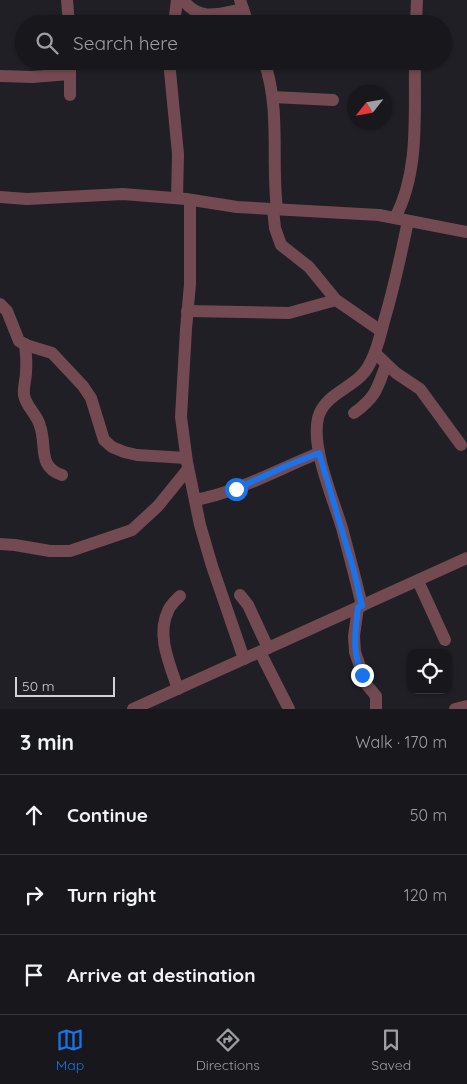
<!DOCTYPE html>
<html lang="en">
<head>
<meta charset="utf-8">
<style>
  :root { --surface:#17171c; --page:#202025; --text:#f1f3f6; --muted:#9e9fa3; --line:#36363b; --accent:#1a73e8 }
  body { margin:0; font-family:Quicksand,sans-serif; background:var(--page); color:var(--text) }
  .controls { position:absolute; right:15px; bottom:15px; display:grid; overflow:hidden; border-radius:10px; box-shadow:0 1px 4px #0004 }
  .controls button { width:45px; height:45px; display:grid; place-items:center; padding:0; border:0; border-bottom:1px solid var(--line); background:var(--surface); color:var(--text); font:25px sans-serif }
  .compass { position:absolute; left:347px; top:85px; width:45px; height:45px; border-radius:50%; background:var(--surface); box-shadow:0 1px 4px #0004; rotate:239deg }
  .scale { position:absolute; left:15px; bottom:12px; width:100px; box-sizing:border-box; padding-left:5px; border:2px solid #d2d2d6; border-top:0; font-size:14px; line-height:18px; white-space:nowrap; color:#d2d2d6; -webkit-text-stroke:4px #1f1f25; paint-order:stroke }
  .stop { position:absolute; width:15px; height:15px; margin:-11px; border:4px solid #1a73e8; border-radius:50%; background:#fff }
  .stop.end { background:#1a73e8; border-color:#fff; box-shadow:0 1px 5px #0008 }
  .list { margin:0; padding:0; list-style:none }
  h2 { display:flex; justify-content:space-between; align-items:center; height:65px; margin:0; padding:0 20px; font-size:21px }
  h2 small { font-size:16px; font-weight:400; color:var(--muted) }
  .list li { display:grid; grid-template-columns:32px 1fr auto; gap:15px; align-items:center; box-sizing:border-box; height:80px; padding:0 20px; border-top:1px solid var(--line) }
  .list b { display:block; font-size:19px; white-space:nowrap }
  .list em { font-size:16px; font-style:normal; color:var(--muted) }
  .icon { flex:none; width:28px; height:28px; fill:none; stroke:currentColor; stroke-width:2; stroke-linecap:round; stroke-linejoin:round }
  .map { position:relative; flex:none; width:467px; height:709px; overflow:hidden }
  .search { position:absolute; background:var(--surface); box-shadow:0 1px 4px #0004; left:15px; right:15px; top:15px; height:55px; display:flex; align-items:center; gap:12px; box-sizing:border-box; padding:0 18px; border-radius:28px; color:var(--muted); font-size:19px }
  .sheet { height:305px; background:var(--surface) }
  nav { display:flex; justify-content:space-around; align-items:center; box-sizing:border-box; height:70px; border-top:1px solid var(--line); background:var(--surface); font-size:14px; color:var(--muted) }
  nav a { display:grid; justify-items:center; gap:2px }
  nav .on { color:var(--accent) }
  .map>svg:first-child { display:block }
</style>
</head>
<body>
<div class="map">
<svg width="467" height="709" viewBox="0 0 467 709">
  <rect width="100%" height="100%" fill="#1f1f25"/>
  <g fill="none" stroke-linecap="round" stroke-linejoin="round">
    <!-- minor -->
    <g stroke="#734952" stroke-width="12">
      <polyline points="67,0 69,24"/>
      <path d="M183 0C200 22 219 14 243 9"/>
      <polyline points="240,0 248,24"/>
      <polyline points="174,24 177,0"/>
      <polyline points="416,24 417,0"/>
      <polyline points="70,61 70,95"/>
      <polyline points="169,61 178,154 177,198"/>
      <path d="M264 61C281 109 271 160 277 209"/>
      <polyline points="0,76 32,77 70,74"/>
      <polyline points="273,97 333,100"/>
      <polyline points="0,197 27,199 123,194 186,199 237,207 379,215 467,232"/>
      <polyline points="190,200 190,284 186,329 181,417 187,462 200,525 212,566 244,659"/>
      <polyline points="273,209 275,228 281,245 309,267 336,300 381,331"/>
      <path d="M395 218C420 171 414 113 415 61"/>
      <polyline points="0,304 7,311 19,341 26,345 52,353 83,386 91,398 104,440 112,447 124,452 137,455 186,458"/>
      <polyline points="187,311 289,313 336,300"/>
      <path d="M25 344C26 353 27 362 26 372 26 379 23 387 24 395 26 407 37 414 40 426 47 445 37 467 62 475"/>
      <polyline points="375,353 396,373 420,389 461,445"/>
      <path d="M354 413C376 397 377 389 386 365"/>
      <path d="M195 500C239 492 278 469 319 453"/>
      <polyline points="0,544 15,545 50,551 70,551 132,530 158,506 188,469"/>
      <polyline points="418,581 445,640"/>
      <polyline points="240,595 248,605 268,648"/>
      <path d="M362 606C356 580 349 554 342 528 333 498 311 448 318 418 324 393 356 388 368 367 376 353 380 337 384 321 394 288 401 255 408 221"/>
      <polyline points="358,607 354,636 355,652 366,684 376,696 376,709"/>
      <polyline points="260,652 289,709"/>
      <path d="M178 689C170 665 156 635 168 611 170 605 176 600 180 596"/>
      <polyline points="133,709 467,558"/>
      <polyline points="455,709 467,706"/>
    </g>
  </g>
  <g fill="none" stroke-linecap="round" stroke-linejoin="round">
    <!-- route -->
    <path stroke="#1a73e8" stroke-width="6" d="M236 489 286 466 319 453 354 571 362 606 358 607C355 634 352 650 362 675"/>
  </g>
</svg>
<div class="controls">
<button><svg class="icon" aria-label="locate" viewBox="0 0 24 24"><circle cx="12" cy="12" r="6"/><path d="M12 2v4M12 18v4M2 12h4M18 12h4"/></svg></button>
</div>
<svg class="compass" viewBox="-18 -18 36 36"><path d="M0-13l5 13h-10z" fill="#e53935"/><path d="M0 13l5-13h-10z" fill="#9e9fa3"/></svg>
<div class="scale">50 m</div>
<div class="stop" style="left:236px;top:489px"></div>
<div class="stop end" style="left:362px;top:675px"></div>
<div class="search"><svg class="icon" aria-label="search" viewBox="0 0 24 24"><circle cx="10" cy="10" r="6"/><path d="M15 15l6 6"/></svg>Search here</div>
</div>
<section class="sheet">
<h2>3 min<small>Walk · 170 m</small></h2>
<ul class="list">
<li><svg class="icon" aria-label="ahead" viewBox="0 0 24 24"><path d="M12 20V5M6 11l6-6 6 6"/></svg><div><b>Continue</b></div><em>50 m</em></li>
<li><svg class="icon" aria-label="right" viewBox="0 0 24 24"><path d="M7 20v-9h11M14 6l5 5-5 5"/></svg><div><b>Turn right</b></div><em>120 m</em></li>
<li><svg class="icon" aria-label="arrive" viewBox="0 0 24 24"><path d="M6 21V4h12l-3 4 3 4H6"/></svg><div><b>Arrive at destination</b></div></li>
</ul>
</section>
<nav>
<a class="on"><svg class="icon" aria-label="map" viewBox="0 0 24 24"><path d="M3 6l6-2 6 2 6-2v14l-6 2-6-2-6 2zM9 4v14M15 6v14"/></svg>Map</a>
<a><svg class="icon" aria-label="directions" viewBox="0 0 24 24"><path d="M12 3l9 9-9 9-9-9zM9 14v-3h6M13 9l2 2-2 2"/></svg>Directions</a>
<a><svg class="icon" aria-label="saved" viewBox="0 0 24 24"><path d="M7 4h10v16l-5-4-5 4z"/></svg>Saved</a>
</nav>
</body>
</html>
